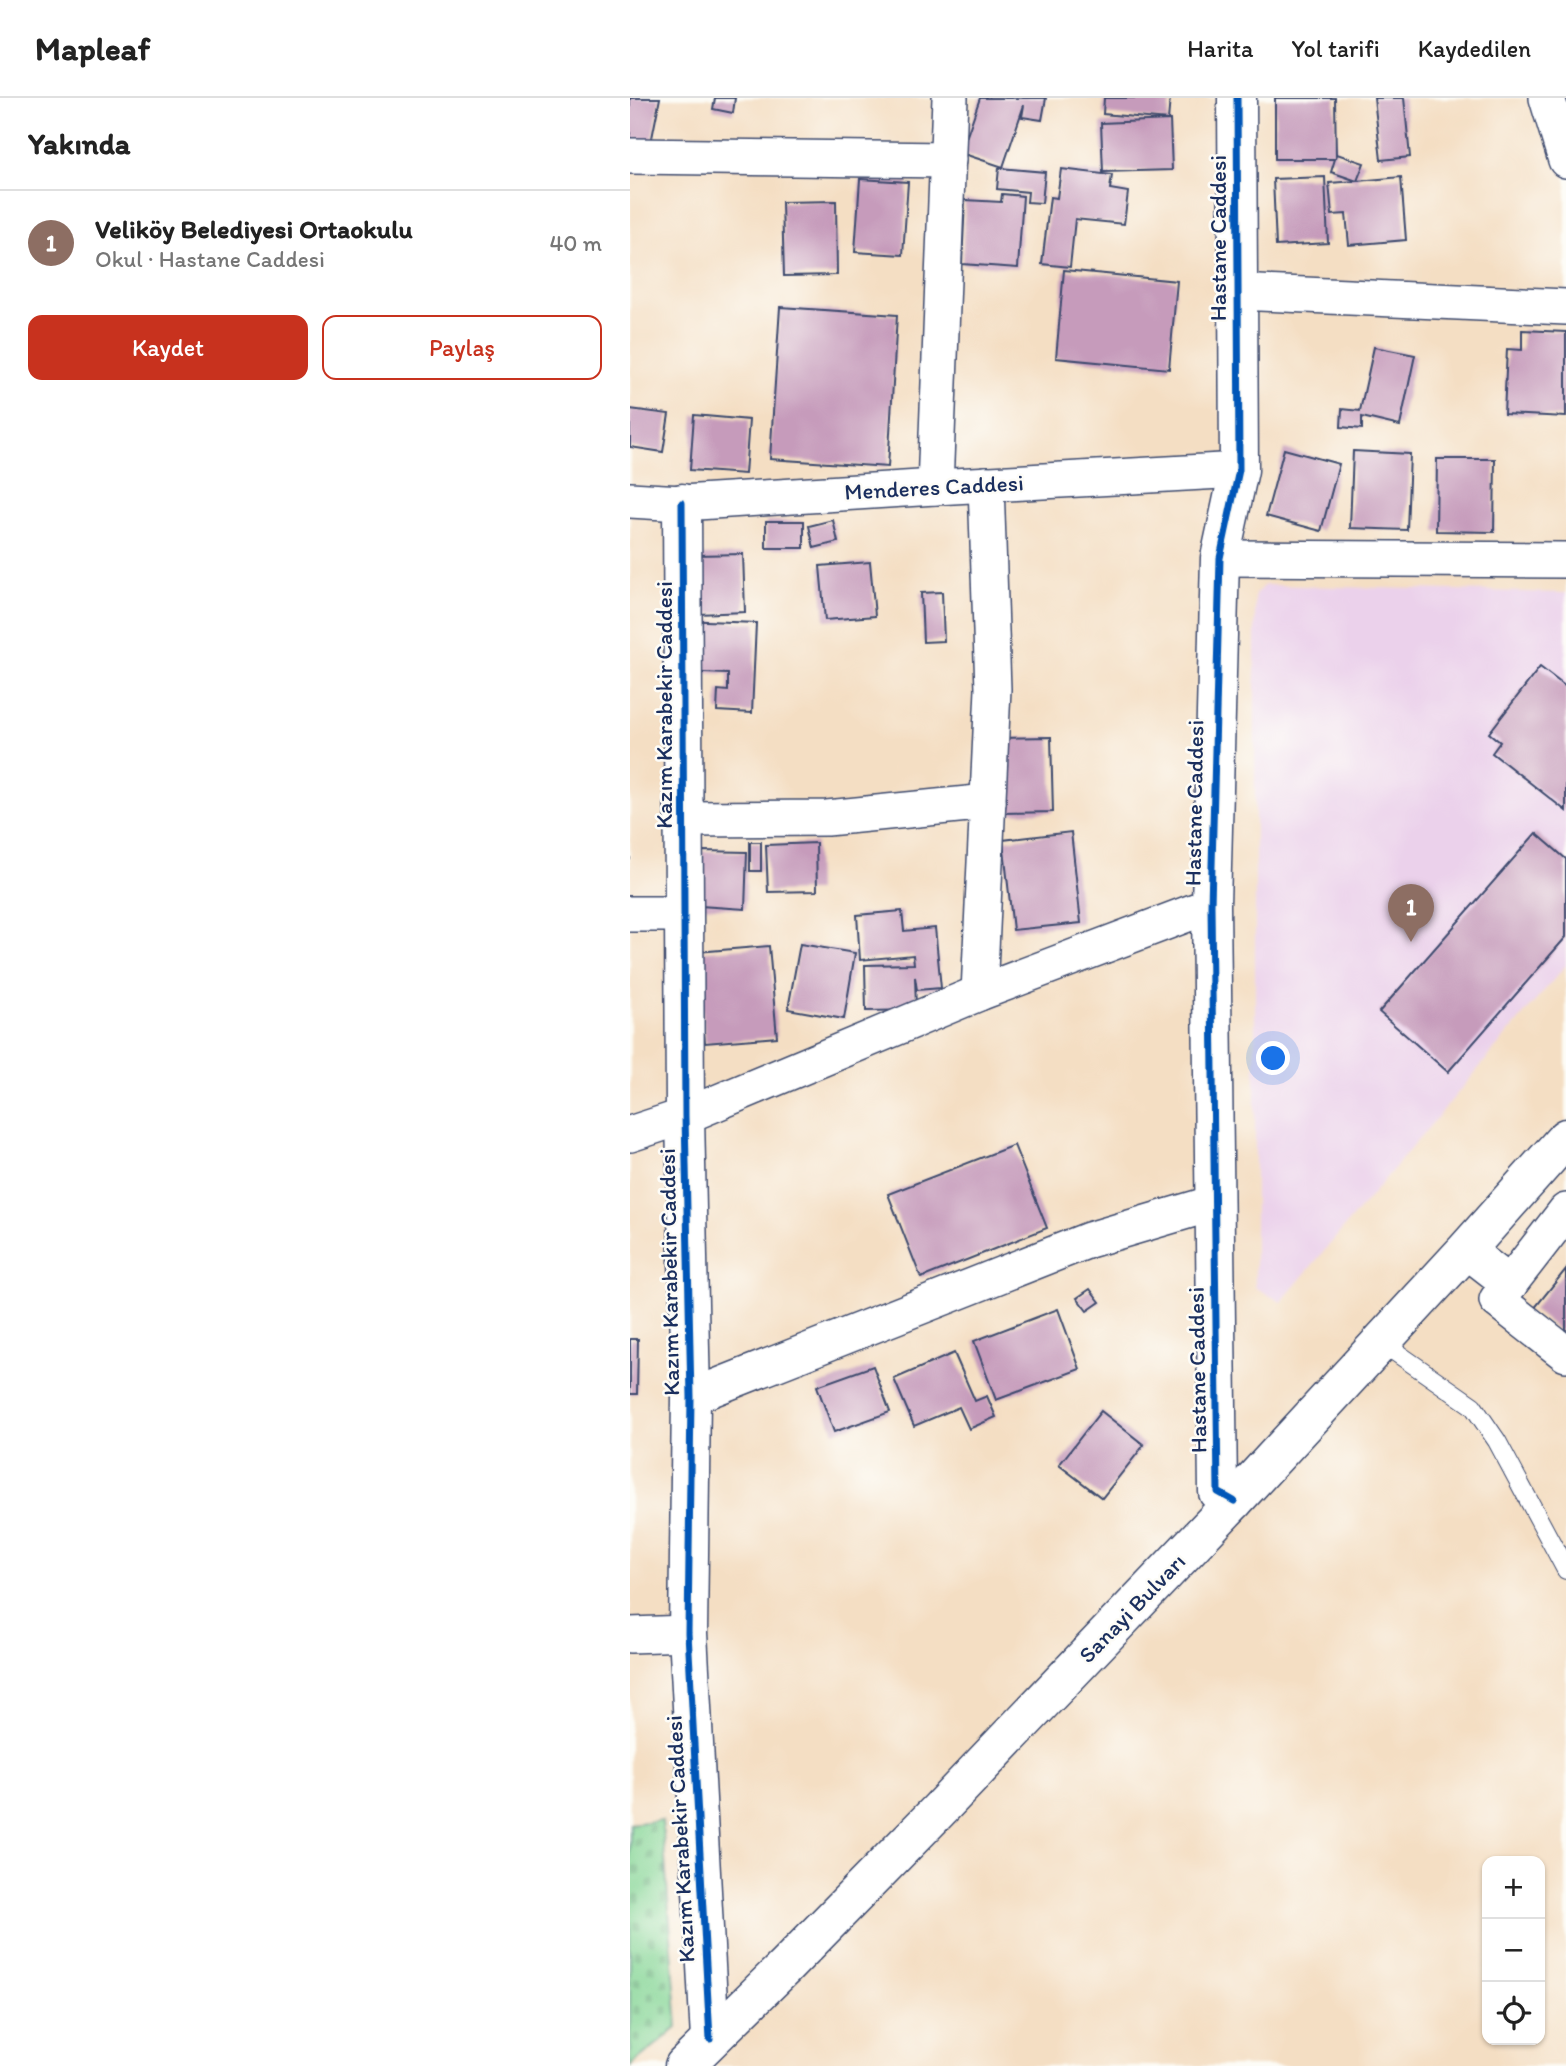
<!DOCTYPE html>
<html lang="tr">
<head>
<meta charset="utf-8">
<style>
  :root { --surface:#fff; --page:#f6f6f6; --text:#222; --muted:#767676; --line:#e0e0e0; --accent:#c8321e }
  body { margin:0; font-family:Itim,sans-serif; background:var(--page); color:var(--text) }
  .controls { position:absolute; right:21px; bottom:21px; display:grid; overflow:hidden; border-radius:14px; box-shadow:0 2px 5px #0004 }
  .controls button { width:63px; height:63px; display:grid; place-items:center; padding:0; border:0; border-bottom:2px solid var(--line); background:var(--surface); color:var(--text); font:35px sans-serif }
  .you { position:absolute; left:644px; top:961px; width:24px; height:24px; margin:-18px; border:5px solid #fff; border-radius:50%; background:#1a73e8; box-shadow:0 0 0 10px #1a73e833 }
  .badge { display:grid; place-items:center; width:46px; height:46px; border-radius:50%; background:var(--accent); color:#fff; font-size:23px; font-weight:700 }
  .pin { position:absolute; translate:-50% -58px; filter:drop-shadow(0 2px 4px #0008) }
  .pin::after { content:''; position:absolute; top:37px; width:24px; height:21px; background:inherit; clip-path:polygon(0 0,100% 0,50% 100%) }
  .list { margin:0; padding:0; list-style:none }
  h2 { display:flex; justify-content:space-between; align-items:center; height:91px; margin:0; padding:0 28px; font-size:30px }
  h2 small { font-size:23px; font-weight:400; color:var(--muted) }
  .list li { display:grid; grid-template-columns:46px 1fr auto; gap:21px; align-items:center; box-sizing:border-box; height:105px; padding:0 28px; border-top:2px solid var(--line) }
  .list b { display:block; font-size:26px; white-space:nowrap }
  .list p { margin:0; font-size:23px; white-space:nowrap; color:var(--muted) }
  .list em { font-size:23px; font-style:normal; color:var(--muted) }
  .actions { display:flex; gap:14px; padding:21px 28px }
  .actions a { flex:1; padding:16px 0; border:2px solid var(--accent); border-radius:14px; text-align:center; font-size:24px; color:var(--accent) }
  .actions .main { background:var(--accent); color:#fff }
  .icon { flex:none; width:38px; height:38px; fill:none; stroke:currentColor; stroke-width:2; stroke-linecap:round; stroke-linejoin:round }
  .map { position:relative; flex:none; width:936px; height:1968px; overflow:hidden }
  header { display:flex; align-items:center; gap:42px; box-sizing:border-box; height:98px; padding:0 35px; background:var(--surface); border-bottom:2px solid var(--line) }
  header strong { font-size:33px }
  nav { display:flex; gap:38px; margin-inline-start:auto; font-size:24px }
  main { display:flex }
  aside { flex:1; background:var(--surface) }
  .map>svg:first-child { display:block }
</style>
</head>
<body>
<header>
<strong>Mapleaf</strong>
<nav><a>Harita</a><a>Yol tarifi</a><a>Kaydedilen</a></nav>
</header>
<main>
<aside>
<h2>Yakında<small></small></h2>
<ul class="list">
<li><span class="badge" style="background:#8d6e63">1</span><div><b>Veliköy Belediyesi Ortaokulu</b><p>Okul · Hastane Caddesi</p></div><em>40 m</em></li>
</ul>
<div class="actions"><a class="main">Kaydet</a><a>Paylaş</a></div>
</aside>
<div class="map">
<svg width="936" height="1968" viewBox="0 0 936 1968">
  <defs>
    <pattern id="cemetery-stones" width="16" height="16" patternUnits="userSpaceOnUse" patternTransform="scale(1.75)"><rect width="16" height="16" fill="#84d595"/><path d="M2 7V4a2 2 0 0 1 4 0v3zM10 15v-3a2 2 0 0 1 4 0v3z" fill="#71b783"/></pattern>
  </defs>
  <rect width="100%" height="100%" fill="#fdfcf7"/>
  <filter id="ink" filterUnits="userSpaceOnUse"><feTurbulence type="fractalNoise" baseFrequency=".0143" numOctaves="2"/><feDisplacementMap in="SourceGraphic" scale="14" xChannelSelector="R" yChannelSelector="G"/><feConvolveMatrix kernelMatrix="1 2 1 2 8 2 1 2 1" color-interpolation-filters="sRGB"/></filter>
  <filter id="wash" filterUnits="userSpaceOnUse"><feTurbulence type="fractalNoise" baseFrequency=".00686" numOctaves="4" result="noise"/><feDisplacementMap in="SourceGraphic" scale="28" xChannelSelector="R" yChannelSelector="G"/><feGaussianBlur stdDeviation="1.57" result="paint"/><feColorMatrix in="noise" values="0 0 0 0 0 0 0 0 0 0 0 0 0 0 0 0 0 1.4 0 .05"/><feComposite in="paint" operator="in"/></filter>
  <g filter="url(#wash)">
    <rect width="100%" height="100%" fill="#f4dec3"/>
    <!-- built -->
    <polygon fill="#ebd1eb" points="635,487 936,495 936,867 651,1204 625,1189 625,496"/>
    <!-- cemetery -->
    <polygon fill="url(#cemetery-stones)" stroke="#50827a" stroke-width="2" points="32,1722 48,1929 0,1968 0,1726"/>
    <g id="blocks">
      <!-- building -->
      <g fill="#c69bbb">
        <polygon points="0,0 30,0 21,45 0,41"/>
        <polygon points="85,0 105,0 103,15 83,11"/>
        <polygon points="350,0 416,0 412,22 392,19 394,7 373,69 331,55"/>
        <polygon points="474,0 540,0 538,22 473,16"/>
        <polygon points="645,0 705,0 706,60 707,56 734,65 727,83 771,79 776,142 719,147 716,116 702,117 699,85 727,83 701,74 705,61 645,61"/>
        <polygon points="744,0 774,0 780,59 751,62"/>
        <polygon points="540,22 542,72 473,74 471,25"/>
        <polygon points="369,70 415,74 412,105 397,104 398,94 367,91"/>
        <polygon points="431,71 482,77 480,91 498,94 494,126 445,121 440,169 412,166 420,99 427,100"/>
        <polygon points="695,79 698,145 646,148 643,81"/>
        <polygon points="230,81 278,84 273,157 225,154"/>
        <polygon points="372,96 393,98 388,170 332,166 335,102 371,104"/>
        <polygon points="206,103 207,177 154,178 152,104"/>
        <polygon points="434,172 547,183 539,271 426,260"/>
        <polygon points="150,209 267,217 258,369 140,361"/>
        <polygon points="892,232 936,234 936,319 874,316 877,251 892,252"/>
        <polygon points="744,249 785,257 770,328 732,319 732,331 711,329 712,311 730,313"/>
        <polygon points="0,311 39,316 33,354 0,349"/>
        <polygon points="64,317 119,322 115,376 60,372"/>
        <polygon points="654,351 709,366 691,433 636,418"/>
        <polygon points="723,353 780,356 777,432 720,430"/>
        <polygon points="807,361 865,361 864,434 806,433"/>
        <polygon points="203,422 208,444 184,450 179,428"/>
        <rect x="136" y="423" width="38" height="27"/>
        <polygon points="113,456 115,514 68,516 66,457"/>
        <polygon points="240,464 245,518 195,522 190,468"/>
        <polygon points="312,494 314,543 293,544 291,495"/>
        <polygon points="51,522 126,525 122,615 87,613 88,592 98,593 98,576 50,574"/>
        <polygon points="910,569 936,589 936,713 862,655 870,644 859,635"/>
        <polygon points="421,639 423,714 373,715 371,640"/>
        <polygon points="441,734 451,825 383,832 373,742"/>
        <polygon points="906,735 936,761 936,839 818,974 749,914"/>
        <rect x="120" y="744" width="11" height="29"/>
        <polygon points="186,745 187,793 138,794 136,747"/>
        <polygon points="72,753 117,754 115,811 70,808"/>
        <polygon points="272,813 274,833 305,830 311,890 287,892 285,879 286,912 236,913 235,867 284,866 283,857 230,862 227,817"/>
        <polygon points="170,846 225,855 214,921 158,911"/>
        <polygon points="139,848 147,939 75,945 67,854"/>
        <polygon points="384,1047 417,1130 291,1180 258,1096"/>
        <polygon points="936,1171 936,1238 903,1212"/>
        <polygon points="460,1191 470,1204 457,1213 447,1200"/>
        <polygon points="428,1211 450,1271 366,1302 344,1243"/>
        <polygon points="0,1241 8,1241 7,1296 0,1296"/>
        <polygon points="324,1255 345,1303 357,1298 366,1319 339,1331 329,1309 284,1328 264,1281"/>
        <polygon points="243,1268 260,1314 204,1334 187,1288"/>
        <polygon points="471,1313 514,1347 472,1400 429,1367"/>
      </g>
    </g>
  </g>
  <g filter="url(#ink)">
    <use href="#blocks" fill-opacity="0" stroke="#3c496d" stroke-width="2"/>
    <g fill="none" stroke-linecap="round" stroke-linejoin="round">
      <!-- lane casing -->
      <g stroke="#3c496d" stroke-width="20">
        <polyline id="lane" points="751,1244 843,1308 867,1343 936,1472"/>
      </g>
      <!-- street casing -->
      <g stroke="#3c496d" stroke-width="38">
        <g id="street">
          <polyline points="917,0 936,62"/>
          <polyline points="0,58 318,62"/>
          <polyline points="608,194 936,209"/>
          <polyline points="305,389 320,0"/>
          <polyline points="0,402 52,405 305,389 609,372"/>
          <polyline points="590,460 936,462"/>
          <polyline points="54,721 197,720 358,704"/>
          <polyline points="0,816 54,816"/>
          <polyline points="349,895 363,591 356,386"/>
          <polyline points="0,1036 55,1018 349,895 581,807"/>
          <polyline points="936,1113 867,1202 936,1256"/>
          <polyline points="836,1152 880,1186"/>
          <polyline points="61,1299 459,1142 584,1105"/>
          <polyline points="0,1537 58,1535"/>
        </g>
      </g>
      <!-- secondary casing -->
      <g stroke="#3c496d" stroke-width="41">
        <g id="secondary">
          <polyline points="52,405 55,1018 61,1299 58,1535 80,1941"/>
          <polyline points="604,1403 588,1394 581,807 590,460 609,372 607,0"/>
          <polyline points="54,1968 156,1868 308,1713 604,1403 836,1152 936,1040"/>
        </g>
      </g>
      <!-- path -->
      <polyline stroke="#3c496d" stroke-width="4.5" stroke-dasharray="5 5" stroke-linecap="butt" points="0,760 1,760"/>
      <!-- lane -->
      <use href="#lane" stroke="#fff" stroke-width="18"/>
      <!-- street -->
      <use href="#street" stroke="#fff" stroke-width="35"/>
      <!-- secondary -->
      <use href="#secondary" stroke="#fff" stroke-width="38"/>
      <!-- cycleway casing -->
      <g stroke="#fdfcf7" stroke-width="11">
        <g id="cycleway">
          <polyline points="52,405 55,1018 61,1299 58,1535 80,1941"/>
          <polyline points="604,1403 588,1394 581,807 590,460 609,372 607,0"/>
        </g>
      </g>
      <!-- cycleway -->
      <use href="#cycleway" stroke="#0057b8" stroke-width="7"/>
    </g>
  </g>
  <g text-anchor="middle" stroke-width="5" stroke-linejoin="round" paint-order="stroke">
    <!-- street labels -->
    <g font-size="23" fill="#1b2f5e" stroke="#fdfcf7">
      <text transform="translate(588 140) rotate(-90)" y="8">Hastane Caddesi</text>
      <text transform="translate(304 389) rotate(-3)" y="8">Menderes Caddesi</text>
      <text transform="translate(34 607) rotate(-90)" y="8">Kazım Karabekir Caddesi</text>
      <text transform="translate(564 705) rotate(-89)" y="8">Hastane Caddesi</text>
      <text transform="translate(39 1174) rotate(-91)" y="8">Kazım Karabekir Caddesi</text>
      <text transform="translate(567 1272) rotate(-91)" y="8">Hastane Caddesi</text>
      <text transform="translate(502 1510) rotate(-46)" y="8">Sanayi Bulvarı</text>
      <text transform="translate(50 1741) rotate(-93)" y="8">Kazım Karabekir Caddesi</text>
    </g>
  </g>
</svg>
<div class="controls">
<button>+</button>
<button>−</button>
<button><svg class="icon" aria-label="locate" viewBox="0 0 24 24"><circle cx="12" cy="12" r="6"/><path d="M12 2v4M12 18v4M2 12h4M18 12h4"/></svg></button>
</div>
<div class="you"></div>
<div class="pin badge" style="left:781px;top:844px;background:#8d6e63">1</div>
</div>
</main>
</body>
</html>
